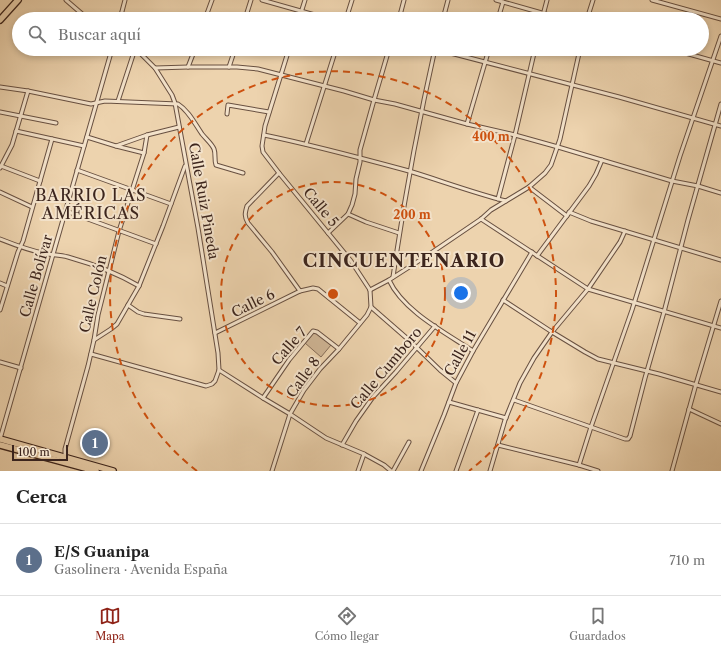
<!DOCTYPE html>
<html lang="es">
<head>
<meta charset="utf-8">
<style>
  :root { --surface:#fff; --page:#f2f2f2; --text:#222; --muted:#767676; --line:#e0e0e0; --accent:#8f2418 }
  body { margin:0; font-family:"Libre Caslon Text",serif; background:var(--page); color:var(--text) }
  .scale { position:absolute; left:12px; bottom:10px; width:56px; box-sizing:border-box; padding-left:4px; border:2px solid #3c251d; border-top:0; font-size:11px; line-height:14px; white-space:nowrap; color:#3c251d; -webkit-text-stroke:3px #f3e2ca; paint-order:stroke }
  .you { position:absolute; left:461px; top:293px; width:14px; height:14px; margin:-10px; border:3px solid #fff; border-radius:50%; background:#1a73e8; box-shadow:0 0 0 6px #1a73e833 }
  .badge { display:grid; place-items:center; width:26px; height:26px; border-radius:50%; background:var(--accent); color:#fff; font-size:13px; font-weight:700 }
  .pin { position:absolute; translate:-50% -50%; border:2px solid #fff; box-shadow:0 1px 4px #0006 }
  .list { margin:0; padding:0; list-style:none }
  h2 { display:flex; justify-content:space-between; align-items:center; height:52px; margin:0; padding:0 16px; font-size:17px }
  h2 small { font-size:13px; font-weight:400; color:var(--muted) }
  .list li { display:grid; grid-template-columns:26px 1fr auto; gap:12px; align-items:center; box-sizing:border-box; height:72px; padding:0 16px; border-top:1px solid var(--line) }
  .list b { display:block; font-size:15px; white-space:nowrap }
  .list p { margin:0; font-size:13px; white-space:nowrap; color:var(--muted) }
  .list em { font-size:13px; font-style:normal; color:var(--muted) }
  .icon { flex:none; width:22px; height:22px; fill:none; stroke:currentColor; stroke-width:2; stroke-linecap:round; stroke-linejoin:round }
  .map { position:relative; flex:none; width:721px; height:471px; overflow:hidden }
  .search { position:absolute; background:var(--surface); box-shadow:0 2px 6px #0003; left:12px; right:12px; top:12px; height:44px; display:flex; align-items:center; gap:10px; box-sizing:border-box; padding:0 14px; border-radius:22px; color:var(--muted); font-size:15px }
  .sheet { height:124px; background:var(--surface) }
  nav { display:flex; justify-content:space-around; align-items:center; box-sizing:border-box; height:56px; border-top:1px solid var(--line); background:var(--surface); font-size:11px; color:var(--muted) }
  nav a { display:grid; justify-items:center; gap:2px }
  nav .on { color:var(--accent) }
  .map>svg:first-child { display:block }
</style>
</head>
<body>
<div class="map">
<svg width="721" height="471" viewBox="0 0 721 471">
  <rect width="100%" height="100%" fill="#edd3ae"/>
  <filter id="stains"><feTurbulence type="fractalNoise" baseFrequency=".005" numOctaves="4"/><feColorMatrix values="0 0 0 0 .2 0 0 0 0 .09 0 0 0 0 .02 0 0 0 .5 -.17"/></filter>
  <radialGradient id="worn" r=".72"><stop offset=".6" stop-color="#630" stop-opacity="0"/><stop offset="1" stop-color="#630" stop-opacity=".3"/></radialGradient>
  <!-- green -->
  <polygon fill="#cfb595" stroke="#866d59" points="314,331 331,345 321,357 305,343"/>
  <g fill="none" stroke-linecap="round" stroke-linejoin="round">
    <!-- street casing -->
    <g stroke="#685041" stroke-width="5">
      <g id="street">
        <polyline points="66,0 88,19"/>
        <polyline points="262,0 329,19"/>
        <polyline points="496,0 563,19"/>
        <polyline points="652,0 721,19"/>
        <polyline points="121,16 129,19"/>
        <polyline points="120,19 125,0"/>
        <polyline points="205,19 212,0"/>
        <polyline points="245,19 251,0"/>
        <polyline points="299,19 305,0"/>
        <polyline points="346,19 352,0"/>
        <polyline points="399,19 404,0"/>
        <polyline points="443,19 448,0"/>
        <polyline points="498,19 503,2"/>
        <polyline points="542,19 547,0"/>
        <polyline points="587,19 593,0"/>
        <polyline points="289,49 265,126 262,146 263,152 279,173 351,261 370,290"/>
        <polyline points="435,49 619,97 721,126"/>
        <polyline points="671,49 721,63"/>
        <polyline points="188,67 195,49"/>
        <polyline points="229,67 235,49"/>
        <polyline points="155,68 188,67 237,67 258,69 344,91 374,100 395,104 467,124 515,135 558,147 672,181 698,186 721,193"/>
        <path d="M0 87 28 91 91 104 105 101 178 104C189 111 195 124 202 134 206 139 212 144 214 149 216 154 214 160 216 165L243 173"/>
        <polyline points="118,101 135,49"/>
        <polyline points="0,112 56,123"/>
        <polyline points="227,114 228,105 269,112"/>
        <polyline points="467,124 489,49"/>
        <polyline points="16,131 84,146"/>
        <path d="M264 135C313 145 361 158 409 171 442 181 474 193 506 201"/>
        <polyline points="87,137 116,146 144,153"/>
        <polyline points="306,144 336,49"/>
        <polyline points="116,146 147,135 179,127"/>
        <polyline points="1,166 40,181"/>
        <polyline points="0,168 12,145 28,91"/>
        <polyline points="77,170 171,204"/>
        <path d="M279 173 247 206C245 213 244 216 248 223L272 252 300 291 313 288 318 289 360 323"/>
        <polyline points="529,187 567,216"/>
        <polyline points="0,192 32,207"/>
        <polyline points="498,199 515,135 535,49"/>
        <polyline points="66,211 156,244"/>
        <polyline points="569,212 591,221 721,260"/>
        <polyline points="348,214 366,222 399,233"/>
        <polyline points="481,219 588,289 721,328"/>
        <polyline points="328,233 348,214 352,205 355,194 356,179 360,162 360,150 374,100 389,49"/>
        <path d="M0 239C15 245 31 251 47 254 54 255 61 255 68 257 93 264 117 273 139 286"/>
        <polyline points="537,256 589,186 596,174 602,160"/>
        <path d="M393 277C404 201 418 124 435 49"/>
        <path d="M389 280C403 311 446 333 473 351"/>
        <polyline points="0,283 7,286"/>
        <polyline points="370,290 389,280 428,255 481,219 491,210 529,187 545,173 551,165 560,139 580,49"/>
        <polyline points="370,290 371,307 410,341 440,370 456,383"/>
        <polyline points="503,300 552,332 585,352 598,359 659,374 721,392"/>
        <polyline points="128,305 138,312 144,314 180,319"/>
        <polyline points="0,310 18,252 23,241 52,139"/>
        <polyline points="215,333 300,291"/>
        <polyline points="94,340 111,329 117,324 139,286 163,226 185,166"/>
        <polyline points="91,354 206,386 212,384 215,381 219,370 218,353 198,228 175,103 172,95 155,68 136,49"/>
        <polyline points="0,362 21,368"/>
        <polyline points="219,370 263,398 290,414 326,438 364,454 384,465 391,471"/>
        <polyline points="263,398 289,360 313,331 317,332 339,349"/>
        <polyline points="514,400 625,439 628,439 630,436 645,378 664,312 688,220 721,104"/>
        <polyline points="449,402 506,418"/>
        <polyline points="689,409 721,424"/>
        <polyline points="0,439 112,49"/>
        <polyline points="342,445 356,421 373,397 396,372 435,326"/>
        <polyline points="498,445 579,465 598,471"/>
        <polyline points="65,457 65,449 88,366 94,340 98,315 119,231 144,153 147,135"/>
        <polyline points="579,465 591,427 632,310 680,156 721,36"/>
        <polyline points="272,471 290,414 304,390 320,369 339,349 367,315 371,307"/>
        <polyline points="358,471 364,454"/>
        <polyline points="393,471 409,442"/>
        <polyline points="421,471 444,415 456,383 473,351 532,252"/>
        <polyline points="456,471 478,410"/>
        <polyline points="490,471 505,420 520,383 534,358 552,332 588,289 620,242 625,231"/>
        <polyline points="672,471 696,384 721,301"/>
      </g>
    </g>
    <!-- highway casing -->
    <g stroke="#3c251d" stroke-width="8">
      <g id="highway">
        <polyline points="0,20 18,0"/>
        <polyline points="0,439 113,471"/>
        <polyline points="0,445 96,471"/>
      </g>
    </g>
    <!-- street -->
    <use href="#street" stroke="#f3e2ca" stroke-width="3"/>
    <!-- highway -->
    <use href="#highway" stroke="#edd3ae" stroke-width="5.5"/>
  </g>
  <!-- distance rings -->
  <g fill="none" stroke="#ce510f" stroke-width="2" stroke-dasharray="7 5">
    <circle cx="333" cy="294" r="112"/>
    <path d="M197 471A223 223 0 1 1 469 471"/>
  </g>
  <g text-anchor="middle" stroke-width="4" stroke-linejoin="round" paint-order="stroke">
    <!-- street labels -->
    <g font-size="14" fill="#3c251d" stroke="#f3e2ca">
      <text transform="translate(204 201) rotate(80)" y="5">Calle Ruiz Pineda</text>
      <text transform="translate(321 207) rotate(50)" y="5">Calle 5</text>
      <text transform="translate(36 276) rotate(-74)" y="5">Calle Bolívar</text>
      <text transform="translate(93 294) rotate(-77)" y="5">Calle Colón</text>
      <text transform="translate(253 303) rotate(-26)" y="5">Calle 6</text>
      <text transform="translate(289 346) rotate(-49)" y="5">Calle 7</text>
      <text transform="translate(460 353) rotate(-61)" y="5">Calle 11</text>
      <text transform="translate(386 368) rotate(-50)" y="5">Calle Cumboro</text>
      <text transform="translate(303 377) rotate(-54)" y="5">Calle 8</text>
    </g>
    <!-- quarter labels -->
    <g font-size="16" letter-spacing="1" fill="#3c251d" stroke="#f3e2ca">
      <text x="91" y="201">BARRIO LAS<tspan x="91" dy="18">AMÉRICAS</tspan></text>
    </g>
    <!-- district labels -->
    <g font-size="18" font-weight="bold" letter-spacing="1" fill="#3c251d" stroke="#f3e2ca">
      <text x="404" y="267">CINCUENTENARIO</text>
    </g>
  </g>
  <circle cx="333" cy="294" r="6" fill="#ce510f" stroke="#f3e2ca" stroke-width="2"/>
  <g font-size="12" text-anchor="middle" font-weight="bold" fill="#ce510f" stroke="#f3e2ca" stroke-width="4" stroke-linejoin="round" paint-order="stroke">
    <text x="491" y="141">400 m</text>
    <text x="412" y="219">200 m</text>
  </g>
  <rect width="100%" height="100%" filter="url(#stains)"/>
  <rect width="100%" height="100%" fill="url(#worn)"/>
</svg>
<div class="scale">100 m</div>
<div class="you"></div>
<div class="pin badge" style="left:95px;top:443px;background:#5c6f8a">1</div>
<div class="search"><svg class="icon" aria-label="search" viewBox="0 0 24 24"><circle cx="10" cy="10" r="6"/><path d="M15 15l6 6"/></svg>Buscar aquí</div>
</div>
<section class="sheet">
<h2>Cerca<small></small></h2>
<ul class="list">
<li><span class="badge" style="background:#5c6f8a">1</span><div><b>E/S Guanipa</b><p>Gasolinera · Avenida España</p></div><em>710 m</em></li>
</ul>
</section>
<nav>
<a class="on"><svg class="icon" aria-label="map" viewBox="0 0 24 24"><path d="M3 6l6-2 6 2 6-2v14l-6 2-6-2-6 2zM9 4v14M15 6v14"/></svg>Mapa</a>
<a><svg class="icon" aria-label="directions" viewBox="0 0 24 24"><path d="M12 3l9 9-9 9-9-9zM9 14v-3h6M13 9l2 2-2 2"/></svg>Cómo llegar</a>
<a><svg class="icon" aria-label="saved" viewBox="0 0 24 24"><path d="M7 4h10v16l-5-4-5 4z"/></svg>Guardados</a>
</nav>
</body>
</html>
